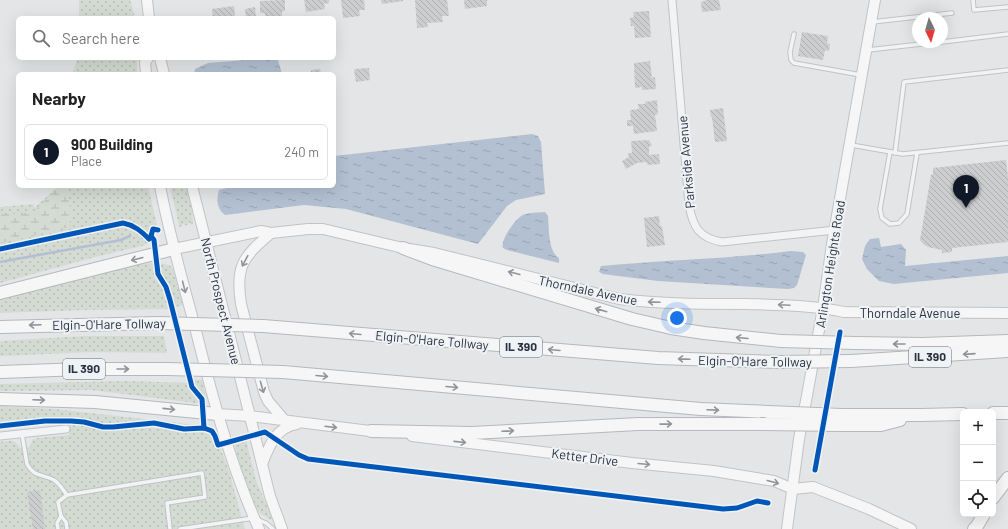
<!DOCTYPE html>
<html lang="en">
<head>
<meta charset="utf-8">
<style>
  :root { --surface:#fff; --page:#f6f6f6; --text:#222; --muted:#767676; --line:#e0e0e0; --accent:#111827 }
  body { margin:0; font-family:Barlow,sans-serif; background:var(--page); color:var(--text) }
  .controls { position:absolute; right:12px; bottom:12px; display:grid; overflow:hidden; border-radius:6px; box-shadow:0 4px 16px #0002 }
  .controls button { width:36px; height:36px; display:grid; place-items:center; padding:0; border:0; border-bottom:1px solid var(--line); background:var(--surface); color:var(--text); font:20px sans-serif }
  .compass { position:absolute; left:912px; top:12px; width:36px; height:36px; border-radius:50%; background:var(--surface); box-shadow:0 4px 16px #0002; rotate:175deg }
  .you { position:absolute; left:677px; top:318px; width:14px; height:14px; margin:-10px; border:3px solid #fff; border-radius:50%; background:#1a73e8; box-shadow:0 0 0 6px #1a73e833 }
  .badge { display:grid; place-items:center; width:26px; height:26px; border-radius:50%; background:var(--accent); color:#fff; font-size:13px; font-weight:700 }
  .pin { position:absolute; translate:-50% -33px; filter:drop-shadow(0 1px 2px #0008) }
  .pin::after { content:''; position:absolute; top:21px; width:14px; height:12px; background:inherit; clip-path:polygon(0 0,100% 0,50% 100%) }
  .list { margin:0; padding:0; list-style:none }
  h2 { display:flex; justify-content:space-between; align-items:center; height:52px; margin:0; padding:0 16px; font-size:17px }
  h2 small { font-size:13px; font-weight:400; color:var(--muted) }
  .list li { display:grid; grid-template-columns:26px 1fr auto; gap:12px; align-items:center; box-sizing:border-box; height:56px; margin:0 8px 8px; padding:0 8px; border:1px solid var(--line); border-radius:6px }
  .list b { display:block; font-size:15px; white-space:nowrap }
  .list p { margin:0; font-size:13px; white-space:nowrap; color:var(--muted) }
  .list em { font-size:13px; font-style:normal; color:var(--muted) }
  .icon { flex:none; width:22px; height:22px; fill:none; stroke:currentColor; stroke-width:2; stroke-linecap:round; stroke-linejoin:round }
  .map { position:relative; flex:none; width:1008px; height:529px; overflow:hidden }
  .search { position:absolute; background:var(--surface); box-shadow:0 4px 16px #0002; left:16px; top:16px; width:320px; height:44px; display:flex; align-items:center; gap:10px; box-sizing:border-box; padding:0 14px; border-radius:6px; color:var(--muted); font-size:15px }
  .panel { position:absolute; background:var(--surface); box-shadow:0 4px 16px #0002; left:16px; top:72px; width:320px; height:116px; border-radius:6px }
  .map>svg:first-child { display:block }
</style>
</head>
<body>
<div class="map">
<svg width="1008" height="529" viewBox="0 0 1008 529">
  <defs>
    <pattern id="grass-dots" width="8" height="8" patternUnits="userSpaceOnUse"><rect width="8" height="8" fill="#d3dbd3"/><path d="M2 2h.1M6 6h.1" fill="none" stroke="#b5bcb6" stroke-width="1.8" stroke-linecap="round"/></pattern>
    <pattern id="wetland-marsh" width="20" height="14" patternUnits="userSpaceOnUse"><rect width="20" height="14" fill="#d3dbd3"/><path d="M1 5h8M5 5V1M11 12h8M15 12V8" fill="none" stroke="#b5bcb6"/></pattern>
    <pattern id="water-ripples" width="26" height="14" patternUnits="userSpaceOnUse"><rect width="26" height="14" fill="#b2c0d1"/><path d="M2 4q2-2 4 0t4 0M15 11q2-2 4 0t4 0" fill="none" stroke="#99a5b4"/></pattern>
    <pattern id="building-back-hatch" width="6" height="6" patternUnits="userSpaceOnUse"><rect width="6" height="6" fill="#cbcdcf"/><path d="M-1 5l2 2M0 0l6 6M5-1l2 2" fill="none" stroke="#aeb0b3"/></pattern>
  </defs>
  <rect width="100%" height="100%" fill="#e3e5e7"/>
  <!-- grass -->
  <g fill="url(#grass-dots)">
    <polygon points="79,0 130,0 135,18 79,18"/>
    <polygon points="78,58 137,58 137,74 72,74"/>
    <polygon points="59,186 148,186 158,230 153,230 148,243 142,246 99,256 0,283 0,207 34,204 34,208"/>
    <polygon points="170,186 186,186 192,210 193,222 179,225"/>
    <polygon points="157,262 171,266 173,270 183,305 168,309 84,310 0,313 0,299 138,265"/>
    <polygon points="86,336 164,336 167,353 93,352 0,356 0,341"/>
    <polygon points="190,379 202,380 206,397 203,401 203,404 92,390 0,391 0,384 125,381 191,383"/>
    <polygon points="0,406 54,409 198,425 183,427 161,422 147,420 109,425 81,419 66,418 45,418 0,422"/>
    <path d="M68 424H83L110 429 155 426 180 432 212 426 229 471 245 529H0V442C10 441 14 438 20 448L30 447 32 440 37 438 69 435Z"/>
    <polygon points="246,439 256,480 272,518 270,520 257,511 237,458 234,442"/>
  </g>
  <!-- wetland -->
  <polygon fill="url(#wetland-marsh)" points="60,186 66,186 72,217 68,227 49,232 0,243 0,214 23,214 34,211"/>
  <!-- water -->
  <g fill="url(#water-ripples)">
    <polygon points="270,58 278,60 282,74 194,74 195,69 208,63"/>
    <path d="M532 134 538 136 541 142 545 194 516 200 507 206 478 244 346 209 304 205 225 215C217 209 216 200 219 190L235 186H334V156Z"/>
    <path d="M545 212 548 216C549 227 548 252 559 258V263L507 250 503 248C500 240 516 218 523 215 530 212 538 213 545 212Z"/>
    <polygon points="879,238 881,247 901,244 906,250 905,266 1008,256 1008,273 894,284 879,281 867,269 862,259 865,246 870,239"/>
    <path d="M791 251 803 252 806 255 797 285 794 288 788 289 658 281 603 274 599 272 601 266C665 260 728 259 791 251Z"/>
  </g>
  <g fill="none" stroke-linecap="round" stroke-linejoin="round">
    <!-- stream -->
    <polyline stroke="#b2c0d1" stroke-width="2.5" points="0,262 121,240 130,236"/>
  </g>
  <!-- building -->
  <g fill="url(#building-back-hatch)">
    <polygon points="285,0 285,11 282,11 282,18 265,18 265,13 260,13 260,1"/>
    <polygon points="304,0 329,0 329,3 324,4 325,9 306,12"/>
    <polygon points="341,0 364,0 365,10 359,10 360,16 343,18"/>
    <polygon points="381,0 403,0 403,1 382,4"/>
    <polygon points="415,0 447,0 449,16 442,16 443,22 427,23 428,27 417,28"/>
    <polygon points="464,0 487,0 487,6 465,9"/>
    <polygon points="705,0 719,0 721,10 702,12 701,2 705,1"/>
    <polygon points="234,6 235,16 213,18 212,9"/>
    <polygon points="255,7 256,18 246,18 245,9"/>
    <polygon points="649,11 651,37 635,38 634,26 631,26 630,18 634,17 633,12"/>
    <polygon points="802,32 828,36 827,43 830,44 829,51 825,50 823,60 798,56"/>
    <polygon points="650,61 652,78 655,77 656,89 642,90 642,87 635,88 634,63"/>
    <polygon points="369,68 370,80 356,82 354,69"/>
    <polygon points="320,69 321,74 311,74 311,70"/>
    <polygon points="657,100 658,114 655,115 657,131 634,134 633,126 627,126 627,120 631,120 630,110 639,109 638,104 645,104 645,102"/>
    <polygon points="723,108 727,141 715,142 712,117 711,117 710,110"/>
    <polygon points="649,140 652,145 649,147 649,155 659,154 660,164 648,165 646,162 637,163 626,169 622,161 629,157 628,153 632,153 631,141"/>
    <polygon points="1006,160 1008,177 1008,242 952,248 952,252 942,253 942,250 928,247 923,244 920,240 931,175 933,174 933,168"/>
    <polygon points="659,216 660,226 662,226 665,245 647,247 644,218"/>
    <polygon points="40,490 45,529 33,529 27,492"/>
  </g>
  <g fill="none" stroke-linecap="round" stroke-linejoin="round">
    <!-- lane casing -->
    <g stroke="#c1c3c5" stroke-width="5.5">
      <g id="lane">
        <polyline points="973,0 974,10 1008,7"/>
        <polyline points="872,22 952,13"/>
        <polyline points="794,34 790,52 791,60 794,63 861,75"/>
        <polyline points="942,42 1008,34"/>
        <polyline points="868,50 939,42"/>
        <polyline points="851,145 903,154 1008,143"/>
        <polyline points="890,152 880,209 882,218 890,224 899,223 907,214 917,153"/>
        <polyline points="895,153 904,82 1008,70"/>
        <path d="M22 434 27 464C34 477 42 474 54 480 59 483 63 490 67 495"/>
        <polyline points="58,529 57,523 61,516"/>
        <polyline points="67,529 66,522 61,516 58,502 67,495 202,473 205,497 167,503 170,529"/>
        <polyline points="180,529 254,518 266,523 273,529"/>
      </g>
    </g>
    <!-- street casing -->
    <g stroke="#c1c3c5" stroke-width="9">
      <g id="street">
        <path d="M672 0 689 205C693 227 699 238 722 242L835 230"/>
        <polyline points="0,436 66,429"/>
      </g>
    </g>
    <!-- secondary casing -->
    <g stroke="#c1c3c5" stroke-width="12">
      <g id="secondary">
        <polyline points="147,0 149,18"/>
        <polyline points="160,58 164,74"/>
        <polyline points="146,74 145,62 148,58"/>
        <path d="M160 186C169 233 182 280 195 327 212 396 230 464 259 529"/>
        <polyline points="192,186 270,496 282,529"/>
        <path d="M271 233C243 257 235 266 241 304L264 392 268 401 285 421"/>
        <path d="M174 249 261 231 271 233 308 229H323L403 248 434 253 619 299C661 304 704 304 747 304 779 305 812 305 844 312L1008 313"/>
        <polyline points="217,414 250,416 378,432"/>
        <polyline points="412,436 632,463 714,471 774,481 793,489 813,487 869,509 911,529"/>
        <path d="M262 464C269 446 276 427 297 424"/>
        <polyline points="787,529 799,439 823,308 832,244 875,0"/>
      </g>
    </g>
    <!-- highway casing -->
    <g stroke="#b5b8bc" stroke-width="14">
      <g id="highway">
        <polyline points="403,248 432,259 632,319 671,328 704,333 781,341"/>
        <polyline points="0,293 174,249"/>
        <polyline points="263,326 658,358 779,362"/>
        <polyline points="0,327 158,323"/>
        <polyline points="855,343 922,344 1008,341"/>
        <polyline points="851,361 1008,351"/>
        <polyline points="0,372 83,369 167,369"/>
        <polyline points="283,372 701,409 768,412"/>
        <polyline points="0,399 95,402 217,414"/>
        <polyline points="993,413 1008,413"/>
        <polyline points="842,415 921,415 963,414"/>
        <polyline points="840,425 881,425 900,420"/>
        <polyline points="371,431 472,433 638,424 760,424"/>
        <polyline points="993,498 1008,478"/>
        <polyline points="974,529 977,526 984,514"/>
      </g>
    </g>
    <!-- path -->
    <polyline stroke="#c4c6ca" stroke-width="1.5" stroke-dasharray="3 3" stroke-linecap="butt" points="179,226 193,223"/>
    <!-- lane -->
    <use href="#lane" stroke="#f1f3f4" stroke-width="3.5"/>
    <!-- street -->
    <use href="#street" stroke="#f1f3f4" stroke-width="7"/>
    <!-- secondary -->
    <use href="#secondary" stroke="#f6f6f6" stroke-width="10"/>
    <!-- highway -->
    <use href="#highway" stroke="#f6f6f6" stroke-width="12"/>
    <!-- highway-bridge casing -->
    <g stroke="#b5b8bc" stroke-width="14" stroke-linecap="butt">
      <g id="highway-bridge">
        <polyline points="158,323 263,326"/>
        <polyline points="781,341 855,343"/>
        <polyline points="779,362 851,361"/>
        <polyline points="167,369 283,372"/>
        <polyline points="768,412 842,415"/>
        <polyline points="760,424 840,425"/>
      </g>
    </g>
    <!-- highway-bridge -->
    <use href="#highway-bridge" stroke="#f6f6f6" stroke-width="12"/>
    <!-- cycleway casing -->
    <g stroke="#f0f3f6" stroke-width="8">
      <g id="cycleway">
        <polyline points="158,230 153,229 151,236 154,240 158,274 166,287 170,300 192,387 202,399 204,428"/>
        <path d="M0 249 123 223C134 225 141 231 149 239L151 236"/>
        <polyline points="0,426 45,421 71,421 84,422 103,427 113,427 154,423 184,429 204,428 212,431 215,436 218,445 265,432 299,455 308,459 723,509 737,508 757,501 768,503"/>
        <polyline points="815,470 840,332"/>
      </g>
    </g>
    <!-- cycleway -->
    <use href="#cycleway" stroke="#0057b8" stroke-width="5"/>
  </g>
  <!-- one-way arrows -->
  <defs><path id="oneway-shaft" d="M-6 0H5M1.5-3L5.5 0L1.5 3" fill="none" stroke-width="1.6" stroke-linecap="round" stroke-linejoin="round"/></defs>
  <g stroke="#90949b">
    <use href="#oneway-shaft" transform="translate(137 259) rotate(166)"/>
    <use href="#oneway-shaft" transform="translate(245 261) rotate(118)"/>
    <use href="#oneway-shaft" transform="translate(514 273) rotate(-166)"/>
    <use href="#oneway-shaft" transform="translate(184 287) rotate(76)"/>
    <use href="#oneway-shaft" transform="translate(654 302) rotate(-178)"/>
    <use href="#oneway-shaft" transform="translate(784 305) rotate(-177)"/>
    <use href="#oneway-shaft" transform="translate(601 310) rotate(-164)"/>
    <use href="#oneway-shaft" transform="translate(35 325) rotate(178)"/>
    <use href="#oneway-shaft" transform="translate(355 334) rotate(-175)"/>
    <use href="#oneway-shaft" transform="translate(742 338) rotate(-175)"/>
    <use href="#oneway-shaft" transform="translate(899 344) rotate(-180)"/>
    <use href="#oneway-shaft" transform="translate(554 350) rotate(-175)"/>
    <use href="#oneway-shaft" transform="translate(969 354) rotate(176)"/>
    <use href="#oneway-shaft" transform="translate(684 359) rotate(-178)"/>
    <use href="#oneway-shaft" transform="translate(123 369)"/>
    <use href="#oneway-shaft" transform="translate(322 376) rotate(5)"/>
    <use href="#oneway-shaft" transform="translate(262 387) rotate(74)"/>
    <use href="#oneway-shaft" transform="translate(452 387) rotate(5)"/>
    <use href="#oneway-shaft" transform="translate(39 400) rotate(2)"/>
    <use href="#oneway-shaft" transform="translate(169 409) rotate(6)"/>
    <use href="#oneway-shaft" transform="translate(713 410) rotate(2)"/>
    <use href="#oneway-shaft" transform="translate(666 424) rotate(-1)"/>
    <use href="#oneway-shaft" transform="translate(331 427) rotate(7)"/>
    <use href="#oneway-shaft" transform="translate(508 431) rotate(-3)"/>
    <use href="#oneway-shaft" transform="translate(460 442) rotate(6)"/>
    <use href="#oneway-shaft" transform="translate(644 464) rotate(5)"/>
    <use href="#oneway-shaft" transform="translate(773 482) rotate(15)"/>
  </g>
  <g text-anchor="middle" stroke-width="4" stroke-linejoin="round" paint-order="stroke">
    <!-- shield labels -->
    <g fill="#f0f3f6" stroke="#656b77" stroke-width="1">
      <rect x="500" y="337" width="42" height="20" rx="3"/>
      <rect x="909" y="347" width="42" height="20" rx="3"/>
      <rect x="63" y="359" width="42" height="20" rx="3"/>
    </g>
    <g font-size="12" font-weight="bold" fill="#2a3140">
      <text x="521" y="351">IL 390</text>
      <text x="930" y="361">IL 390</text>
      <text x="84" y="373">IL 390</text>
    </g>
    <!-- street labels -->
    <g font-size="13" fill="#2a3140" stroke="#f0f3f6">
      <text transform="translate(686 162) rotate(-95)" y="5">Parkside Avenue</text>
      <text transform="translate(830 264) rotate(-81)" y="5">Arlington Heights Road</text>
      <text transform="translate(588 290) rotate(12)" y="5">Thorndale Avenue</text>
      <text transform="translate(221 301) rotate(76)" y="5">North Prospect Avenue</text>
      <text x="910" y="318">Thorndale Avenue</text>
      <text transform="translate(109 324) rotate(-1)" y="5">Elgin-O'Hare Tollway</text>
      <text transform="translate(432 340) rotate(5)" y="5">Elgin-O'Hare Tollway</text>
      <text transform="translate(755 361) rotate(1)" y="5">Elgin-O'Hare Tollway</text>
      <text transform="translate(585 457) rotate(7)" y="5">Ketter Drive</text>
    </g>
  </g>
</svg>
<div class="controls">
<button>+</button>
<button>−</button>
<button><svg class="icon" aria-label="locate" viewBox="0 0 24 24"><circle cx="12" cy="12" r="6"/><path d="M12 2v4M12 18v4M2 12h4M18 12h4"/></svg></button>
</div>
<svg class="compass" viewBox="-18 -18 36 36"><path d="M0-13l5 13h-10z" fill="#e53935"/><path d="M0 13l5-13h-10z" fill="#767676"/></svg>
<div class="you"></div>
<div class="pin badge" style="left:966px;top:208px">1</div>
<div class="search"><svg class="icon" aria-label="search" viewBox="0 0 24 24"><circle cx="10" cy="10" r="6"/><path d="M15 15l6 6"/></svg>Search here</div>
<section class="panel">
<h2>Nearby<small></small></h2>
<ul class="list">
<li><span class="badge">1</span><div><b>900 Building</b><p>Place</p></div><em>240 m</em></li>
</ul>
</section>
</div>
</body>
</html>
